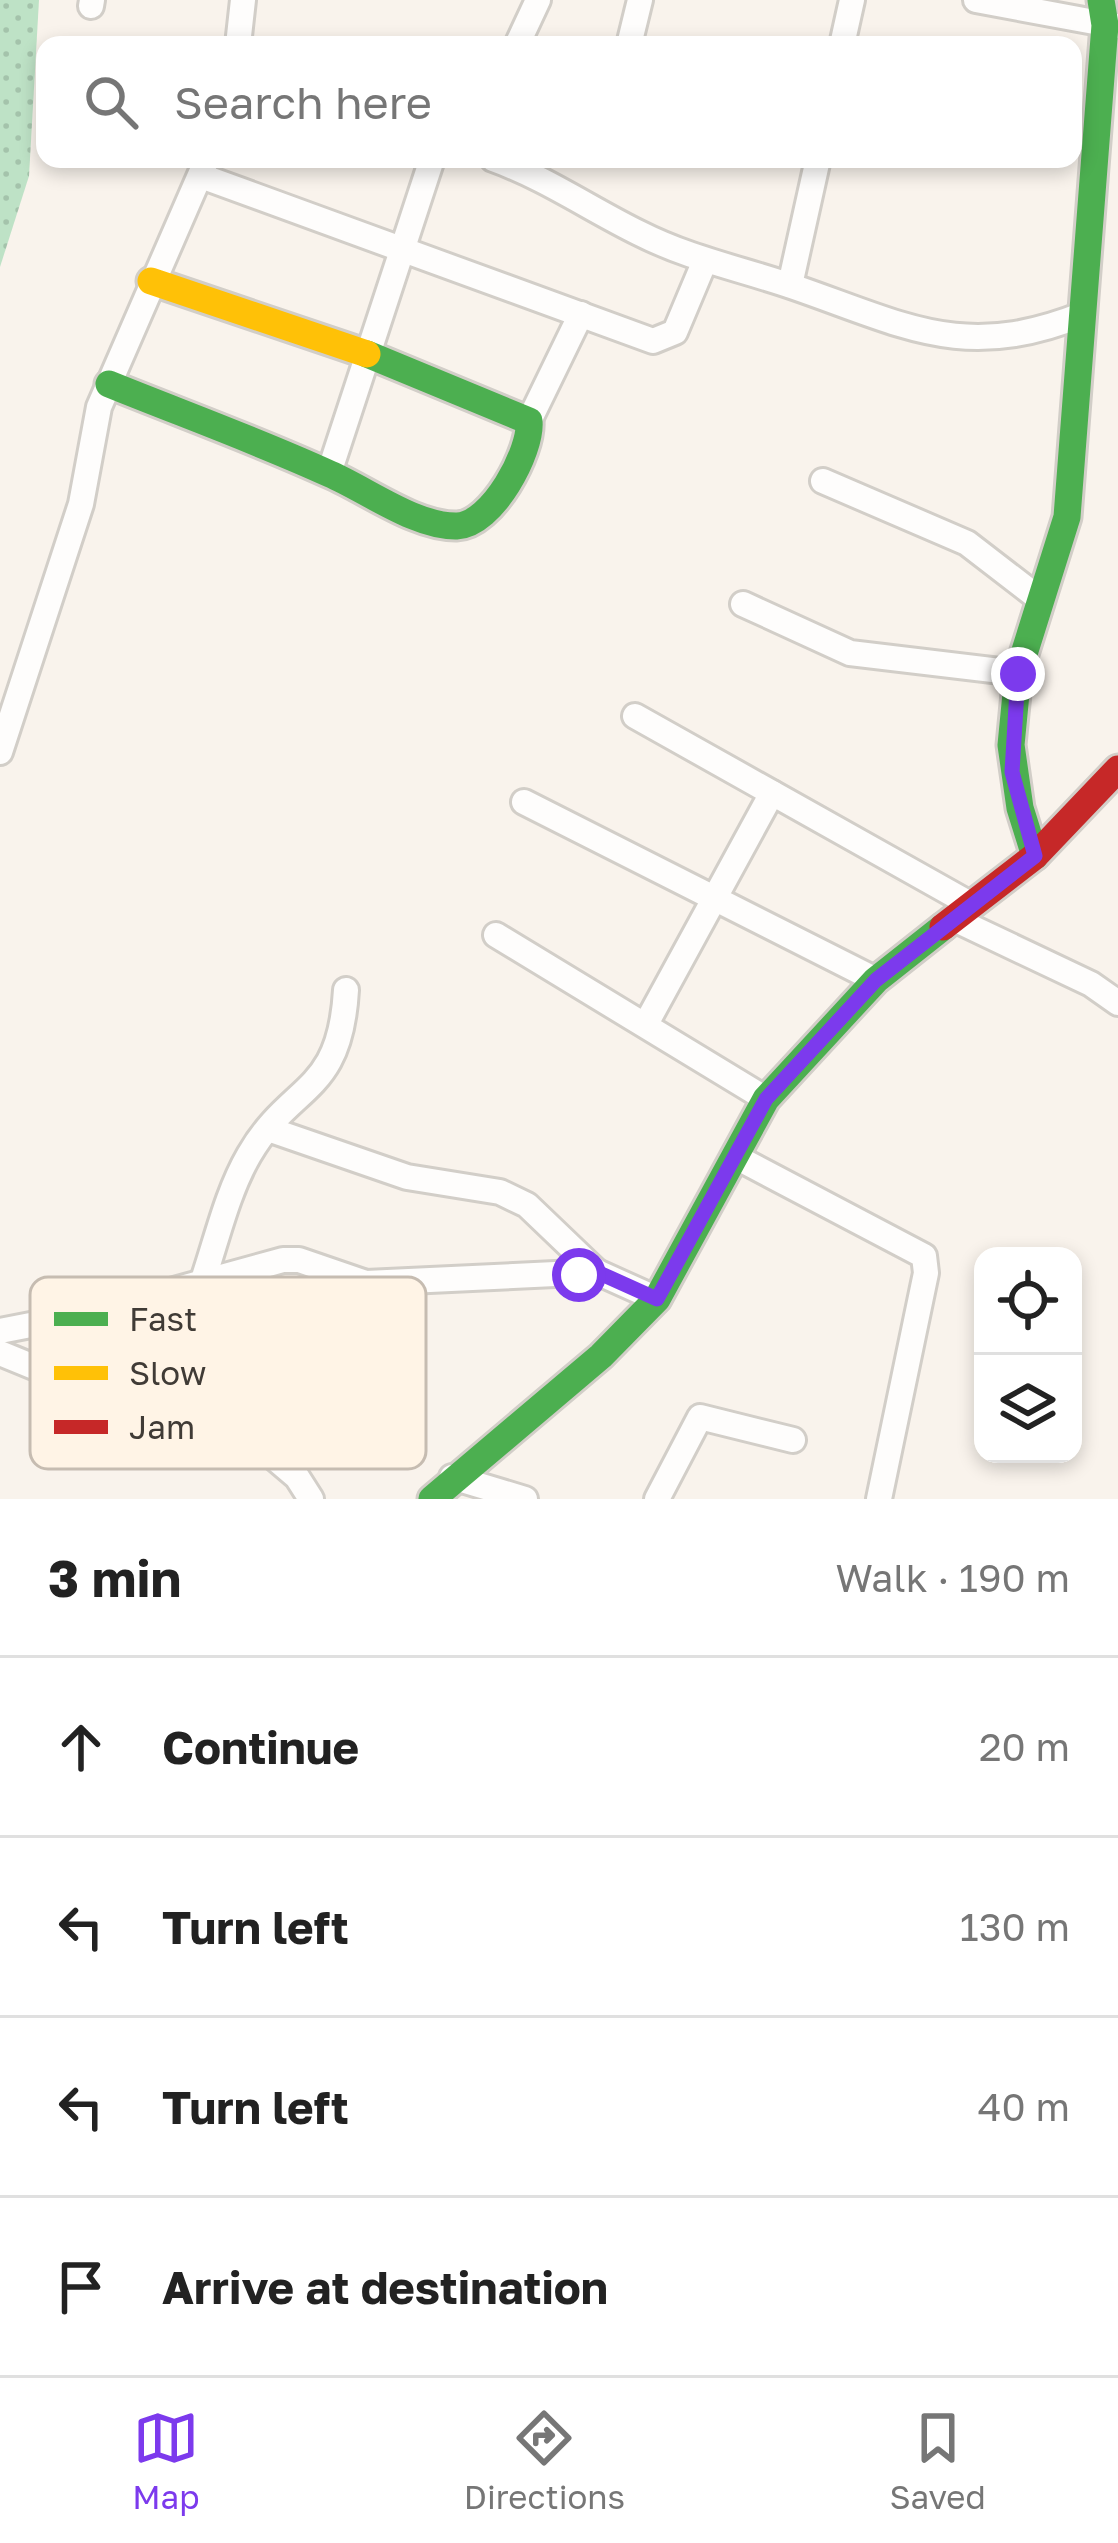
<!DOCTYPE html>
<html lang="en">
<head>
<meta charset="utf-8">
<style>
  :root { --surface:#fff; --page:#f2f2f2; --text:#222; --muted:#767676; --line:#e0e0e0; --accent:#7c3aed }
  body { margin:0; font-family:"Golos Text",sans-serif; background:var(--page); color:var(--text) }
  .controls { position:absolute; right:36px; bottom:36px; display:grid; overflow:hidden; border-radius:24px; box-shadow:0 6px 18px #0003 }
  .controls button { width:108px; height:108px; display:grid; place-items:center; padding:0; border:0; border-bottom:3px solid var(--line); background:var(--surface); color:var(--text); font:60px sans-serif }
  .stop { position:absolute; width:36px; height:36px; margin:-27px; border:9px solid #7c3aed; border-radius:50%; background:#fff }
  .stop.end { background:#7c3aed; border-color:#fff; box-shadow:0 3px 12px #0008 }
  .list { margin:0; padding:0; list-style:none }
  h2 { display:flex; justify-content:space-between; align-items:center; height:156px; margin:0; padding:0 48px; font-size:51px }
  h2 small { font-size:39px; font-weight:400; color:var(--muted) }
  .list li { display:grid; grid-template-columns:78px 1fr auto; gap:36px; align-items:center; box-sizing:border-box; height:180px; padding:0 48px; border-top:3px solid var(--line) }
  .list b { display:block; font-size:45px; white-space:nowrap }
  .list em { font-size:39px; font-style:normal; color:var(--muted) }
  .icon { flex:none; width:66px; height:66px; fill:none; stroke:currentColor; stroke-width:2; stroke-linecap:round; stroke-linejoin:round }
  .map { position:relative; flex:none; width:1118px; height:1499px; overflow:hidden }
  .search { position:absolute; background:var(--surface); box-shadow:0 6px 18px #0003; left:36px; right:36px; top:36px; height:132px; display:flex; align-items:center; gap:30px; box-sizing:border-box; padding:0 42px; border-radius:24px; color:var(--muted); font-size:45px }
  .sheet { height:876px; background:var(--surface) }
  nav { display:flex; justify-content:space-around; align-items:center; box-sizing:border-box; height:168px; border-top:3px solid var(--line); background:var(--surface); font-size:33px; color:var(--muted) }
  nav a { display:grid; justify-items:center; gap:6px }
  nav .on { color:var(--accent) }
  .map>svg:first-child { display:block }
</style>
</head>
<body>
<div class="map">
<svg width="1118" height="1499" viewBox="0 0 1118 1499">
  <defs>
    <pattern id="grass-dots" width="8" height="8" patternUnits="userSpaceOnUse" patternTransform="scale(3)"><rect width="8" height="8" fill="#bee2c6"/><path d="M2 2h.1M6 6h.1" fill="none" stroke="#a4c3ab" stroke-width="1.8" stroke-linecap="round"/></pattern>
  </defs>
  <rect width="100%" height="100%" fill="#f9f3ec"/>
  <!-- grass -->
  <polygon fill="url(#grass-dots)" points="0,0 39,0 29,176 0,267"/>
  <g fill="none" stroke-linecap="round" stroke-linejoin="round">
    <!-- street casing -->
    <g stroke="#d2cec8" stroke-width="30">
      <g id="street">
        <polyline points="976,0 1116,26"/>
        <polyline points="91,6 92,0"/>
        <polyline points="238,45 243,0"/>
        <polyline points="517,45 538,0"/>
        <polyline points="629,45 640,0"/>
        <polyline points="842,45 852,0"/>
        <path d="M493 159C546 178 590 209 639 233 690 259 742 269 794 287 907 326 964 362 1084 314"/>
        <polyline points="201,176 653,341 675,332 704,263"/>
        <polyline points="790,285 818,159"/>
        <polyline points="529,421 581,314"/>
        <polyline points="329,473 432,159"/>
        <polyline points="823,481 967,543 1041,600"/>
        <polyline points="743,604 850,653 1018,673"/>
        <polyline points="635,716 970,904"/>
        <polyline points="0,752 81,504 99,407 207,159"/>
        <polyline points="524,802 876,980"/>
        <polyline points="954,919 1091,984 1118,1003"/>
        <polyline points="496,935 766,1099"/>
        <polyline points="647,1022 772,793"/>
        <polyline points="271,1130 407,1177 500,1192 527,1205 597,1272"/>
        <polyline points="736,1157 924,1256 926,1273 879,1499"/>
        <path d="M203 1280C217 1239 227 1193 249 1155 291 1082 340 1096 346 990"/>
        <polyline points="126,1302 213,1406 297,1477 311,1499"/>
        <polyline points="0,1331 87,1314 283,1260 299,1260 366,1283 597,1272 657,1299"/>
        <polyline points="0,1353 134,1408 213,1406"/>
        <polyline points="452,1477 525,1499"/>
        <polyline points="657,1499 700,1417 793,1440"/>
      </g>
    </g>
    <!-- fast casing -->
    <g stroke="#d2cec8" stroke-width="33">
      <g id="fast">
        <path d="M109 384C183 414 258 441 330 474 367 490 416 527 457 526 492 525 532 451 529 421L367 354"/>
        <polyline points="1035,856 1020,808 1011,745 1018,673 1067,517 1105,25 1101,0"/>
        <polyline points="432,1499 601,1356 657,1299 766,1099 876,980 943,927"/>
      </g>
    </g>
    <!-- slow casing -->
    <g stroke="#d2cec8" stroke-width="33">
      <polyline id="slow" points="151,281 367,354"/>
    </g>
    <!-- jam casing -->
    <g stroke="#d2cec8" stroke-width="33">
      <polyline id="jam" points="943,927 1035,856 1118,769"/>
    </g>
    <!-- street -->
    <use href="#street" stroke="#fefdfc" stroke-width="24"/>
    <!-- fast -->
    <use href="#fast" stroke="#4caf50" stroke-width="27"/>
    <!-- slow -->
    <use href="#slow" stroke="#ffc107" stroke-width="27"/>
    <!-- jam -->
    <use href="#jam" stroke="#c62828" stroke-width="27"/>
  </g>
  <g fill="none" stroke-linecap="round" stroke-linejoin="round">
    <!-- route -->
    <polyline stroke="#7c3aed" stroke-width="15" points="579,1275 597,1272 657,1299 766,1099 876,980 1035,856 1012,772 1018,674"/>
  </g>
  <!-- legend -->
  <rect x="30" y="1277" width="396" height="192" rx="18" fill="#fff4e6" stroke="#c6bcb1" stroke-width="3"/>
  <rect x="54" y="1312" width="54" height="14" fill="#4caf50"/>
  <rect x="54" y="1366" width="54" height="14" fill="#ffc107"/>
  <rect x="54" y="1420" width="54" height="14" fill="#c62828"/>
  <g font-size="33" fill="#403b36">
    <text x="129" y="1331">Fast</text>
    <text x="129" y="1385">Slow</text>
    <text x="129" y="1439">Jam</text>
  </g>
</svg>
<div class="controls">
<button><svg class="icon" aria-label="locate" viewBox="0 0 24 24"><circle cx="12" cy="12" r="6"/><path d="M12 2v4M12 18v4M2 12h4M18 12h4"/></svg></button>
<button><svg class="icon" aria-label="layers" viewBox="0 0 24 24"><path d="M12 4l9 5-9 5-9-5zM3 14l9 5 9-5"/></svg></button>
</div>
<div class="stop" style="left:579px;top:1275px"></div>
<div class="stop end" style="left:1018px;top:674px"></div>
<div class="search"><svg class="icon" aria-label="search" viewBox="0 0 24 24"><circle cx="10" cy="10" r="6"/><path d="M15 15l6 6"/></svg>Search here</div>
</div>
<section class="sheet">
<h2>3 min<small>Walk · 190 m</small></h2>
<ul class="list">
<li><svg class="icon" aria-label="ahead" viewBox="0 0 24 24"><path d="M12 20V5M6 11l6-6 6 6"/></svg><div><b>Continue</b></div><em>20 m</em></li>
<li><svg class="icon" aria-label="left" viewBox="0 0 24 24"><path d="M17 20v-9H6M10 6l-5 5 5 5"/></svg><div><b>Turn left</b></div><em>130 m</em></li>
<li><svg class="icon" aria-label="left" viewBox="0 0 24 24"><path d="M17 20v-9H6M10 6l-5 5 5 5"/></svg><div><b>Turn left</b></div><em>40 m</em></li>
<li><svg class="icon" aria-label="arrive" viewBox="0 0 24 24"><path d="M6 21V4h12l-3 4 3 4H6"/></svg><div><b>Arrive at destination</b></div></li>
</ul>
</section>
<nav>
<a class="on"><svg class="icon" aria-label="map" viewBox="0 0 24 24"><path d="M3 6l6-2 6 2 6-2v14l-6 2-6-2-6 2zM9 4v14M15 6v14"/></svg>Map</a>
<a><svg class="icon" aria-label="directions" viewBox="0 0 24 24"><path d="M12 3l9 9-9 9-9-9zM9 14v-3h6M13 9l2 2-2 2"/></svg>Directions</a>
<a><svg class="icon" aria-label="saved" viewBox="0 0 24 24"><path d="M7 4h10v16l-5-4-5 4z"/></svg>Saved</a>
</nav>
</body>
</html>
